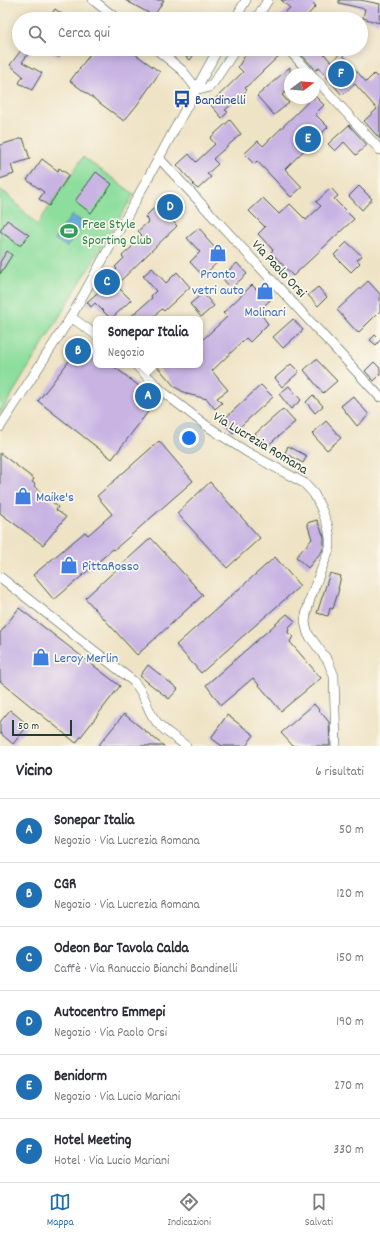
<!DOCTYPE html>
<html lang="it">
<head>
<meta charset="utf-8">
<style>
  :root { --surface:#fff; --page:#f7f7f7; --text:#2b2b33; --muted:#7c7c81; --line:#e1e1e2; --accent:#1f6fb2 }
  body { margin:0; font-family:Dekko,sans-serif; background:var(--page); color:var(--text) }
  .compass { position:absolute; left:284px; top:68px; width:36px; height:36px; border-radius:50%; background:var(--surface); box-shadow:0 2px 10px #0003; rotate:74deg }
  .scale { position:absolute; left:12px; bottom:10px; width:60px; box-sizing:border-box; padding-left:4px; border:2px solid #1f3d34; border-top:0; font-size:11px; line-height:14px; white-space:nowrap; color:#1f3d34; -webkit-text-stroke:3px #fbf7ec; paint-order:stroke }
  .you { position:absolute; left:189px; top:438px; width:14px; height:14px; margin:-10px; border:3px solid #fff; border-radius:50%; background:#1a73e8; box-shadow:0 0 0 6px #1a73e833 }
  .badge { display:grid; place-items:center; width:26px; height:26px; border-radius:50%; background:var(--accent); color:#fff; font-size:13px; font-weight:700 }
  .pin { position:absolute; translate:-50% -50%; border:2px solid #fff; box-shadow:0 1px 4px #0006 }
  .popup { position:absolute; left:93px; top:316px; width:110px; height:52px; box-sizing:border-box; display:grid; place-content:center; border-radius:8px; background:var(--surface); filter:drop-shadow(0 1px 3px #0005); font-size:13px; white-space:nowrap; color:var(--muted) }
  .popup b { font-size:15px; color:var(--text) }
  .popup::after { content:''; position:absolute; left:50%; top:100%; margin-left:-8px; border:8px solid transparent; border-top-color:var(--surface) }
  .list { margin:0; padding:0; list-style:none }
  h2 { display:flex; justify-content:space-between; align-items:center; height:52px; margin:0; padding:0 16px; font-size:17px }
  h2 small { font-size:13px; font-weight:400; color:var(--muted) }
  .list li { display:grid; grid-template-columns:26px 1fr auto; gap:12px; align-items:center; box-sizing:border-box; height:64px; padding:0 16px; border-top:1px solid var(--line) }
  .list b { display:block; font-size:15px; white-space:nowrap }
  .list p { margin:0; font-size:13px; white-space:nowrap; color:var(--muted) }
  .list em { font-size:13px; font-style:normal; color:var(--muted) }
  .icon { flex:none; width:22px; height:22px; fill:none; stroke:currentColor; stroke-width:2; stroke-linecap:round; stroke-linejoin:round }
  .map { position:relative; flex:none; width:380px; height:746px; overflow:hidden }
  .search { position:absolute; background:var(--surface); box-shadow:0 2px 10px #0003; left:12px; right:12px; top:12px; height:44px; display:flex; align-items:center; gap:10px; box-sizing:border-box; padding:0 14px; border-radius:22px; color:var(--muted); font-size:15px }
  .sheet { height:436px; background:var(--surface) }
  nav { display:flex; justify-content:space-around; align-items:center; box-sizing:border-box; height:56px; border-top:1px solid var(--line); background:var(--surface); font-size:11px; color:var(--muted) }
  nav a { display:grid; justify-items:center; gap:2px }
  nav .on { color:var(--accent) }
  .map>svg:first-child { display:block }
</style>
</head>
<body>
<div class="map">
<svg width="380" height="746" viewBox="0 0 380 746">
  <rect width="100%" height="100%" fill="#fbf7ec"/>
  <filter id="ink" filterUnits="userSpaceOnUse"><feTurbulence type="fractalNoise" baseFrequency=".025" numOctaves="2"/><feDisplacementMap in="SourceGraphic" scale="8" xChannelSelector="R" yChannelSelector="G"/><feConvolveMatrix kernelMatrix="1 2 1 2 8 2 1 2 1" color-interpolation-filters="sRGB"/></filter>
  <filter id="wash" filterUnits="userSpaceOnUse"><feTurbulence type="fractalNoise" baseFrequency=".012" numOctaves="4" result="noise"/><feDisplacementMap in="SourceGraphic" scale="16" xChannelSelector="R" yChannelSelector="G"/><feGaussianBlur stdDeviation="0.9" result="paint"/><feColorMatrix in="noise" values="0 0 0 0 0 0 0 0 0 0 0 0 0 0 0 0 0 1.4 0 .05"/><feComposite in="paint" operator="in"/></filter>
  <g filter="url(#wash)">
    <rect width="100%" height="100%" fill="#efe3c5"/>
    <!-- green -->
    <polygon fill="#8dde9d" stroke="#568e68" points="83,157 134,194 0,414 0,190 7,194 37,225"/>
    <!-- water -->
    <polygon fill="#69abdd" stroke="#447488" points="72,215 84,223 67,247 55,239"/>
    <g id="blocks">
      <!-- building -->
      <g fill="#c8b3e3">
        <polygon points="125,0 164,0 154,16"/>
        <polygon points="281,0 310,0 316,6 304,19 277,19 290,8"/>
        <polygon points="339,0 360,0 380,4 379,23 363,18 365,9 339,3"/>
        <polygon points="55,9 69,19 48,19"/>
        <polygon points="22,49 32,49 22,62 42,73 32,90 19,83 23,76 10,65"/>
        <polygon points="46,49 63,49 59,57"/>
        <polygon points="94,49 128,49 160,72 137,105 124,121 70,81"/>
        <polygon points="176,49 198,49 190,60"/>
        <polygon points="249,49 282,49 283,52 245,88 247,90 225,110 228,112 222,118 210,104 243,72 238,67"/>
        <polygon points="296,49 320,49 331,62 341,53 366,82 374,74 380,80 380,139 364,121 377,109 355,84 342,95 319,68 316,70"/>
        <polygon points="290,67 290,88 282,95 289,103 274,115 257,96"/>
        <polygon points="314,95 324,105 315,114 328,127 285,169 302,187 291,197 257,161 254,164 244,154 258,141 263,146 312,98 314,98"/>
        <polygon points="230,120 241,134 213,159 218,164 207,174 211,177 198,189 193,185 194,184 177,165 189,154 196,162 215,144 210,138"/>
        <polygon points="349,125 367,145 356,155 344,142 335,151 328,144"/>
        <polygon points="23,138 30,159 11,165 14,174 0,179 0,145"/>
        <polygon points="42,159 58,171 59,168 69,175 49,206 39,199 44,192 27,180"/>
        <polygon points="96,172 112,184 91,213 75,201"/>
        <polygon points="359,186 372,199 362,210 349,196"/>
        <polygon points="331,188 338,196 334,199 354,219 293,276 271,252 273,250 258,234 265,227 249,211 263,198 279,214 290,204 306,220 321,206 316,202"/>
        <polygon points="171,197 181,208 170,218 177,226 116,285 131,300 111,319 95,303 91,307 87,302 105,286 103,284 109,278 108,277 117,269 115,267 124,258 122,256 133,246 132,245 142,235 138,231 149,221 145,217 157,205 159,207"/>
        <polygon points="7,220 29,235 21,245 19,245 0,231"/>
        <polygon points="199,228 206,236 205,237 223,257 203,276 190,262 200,252 187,238"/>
        <polygon points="347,242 362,256 357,260 360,263 351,272 334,255"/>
        <polygon points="7,251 12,255 0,274 0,262"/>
        <polygon points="237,263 247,274 231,288 221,277"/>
        <polygon points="152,268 166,283 177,272 190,287 164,311 162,309 151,319 128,319 152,298 151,296 156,291 143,276"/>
        <polygon points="368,281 380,294 380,311 358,333 337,310"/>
        <polygon points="252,285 259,292 263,288 272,298 259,311 268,324 250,342 246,338 212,371 228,390 217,398 222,403 215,409 207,399 187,394 175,387 156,365 200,365 200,342 227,317 223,313"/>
        <polygon points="318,287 327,297 318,306 308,295"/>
        <polygon points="203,293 214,306 201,317 190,304"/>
        <polygon points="293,319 303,330 283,348 273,337"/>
        <polygon points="375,335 380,340 376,345 370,340"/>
        <polygon points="83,343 96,353 96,365 112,365 157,400 112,459 38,401"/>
        <polygon points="316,359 337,381 323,393 304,370"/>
        <polygon points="374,362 380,368 380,375 374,381 365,371"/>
        <polygon points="291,364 299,372 282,387 275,378"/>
        <polygon points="261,385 273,397 233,433 222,421"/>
        <polygon points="289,386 301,400 291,409 279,394"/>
        <polygon points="313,395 323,406 315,413 306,402"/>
        <polygon points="353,396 369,415 357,426 341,406"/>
        <polygon points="283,409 295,422 266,447 255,434"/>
        <polygon points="326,421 341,438 327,450 312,434"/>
        <polygon points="159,441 193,481 114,550 113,549 54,600 33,575 85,532 88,535 112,514 97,496"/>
        <polygon points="288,446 307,456 303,463 285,453"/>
        <polygon points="0,453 34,479 32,482 35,484 34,486 58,507 56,510 66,517 43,545 0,513"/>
        <polygon points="210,482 260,538 227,568 177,513"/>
        <polygon points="317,520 324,537 324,546 322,551 308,568 296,557 312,539 307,523"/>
        <polygon points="151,538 203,595 137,655 85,598"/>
        <polygon points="275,557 300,586 201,673 176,645"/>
        <polygon points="330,573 341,576 338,589 339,589 333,609 330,608 328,616 317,613"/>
        <polygon points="19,608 120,686 76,743 0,681 0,633"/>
        <polygon points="287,614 295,621 289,627 288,633 293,636 290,642 321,678 281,711 253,678 221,705 206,685"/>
        <polygon points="148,665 178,689 169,699 140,676"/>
        <polygon points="314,704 329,722 330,746 293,746 281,733"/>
        <polygon points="10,710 28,725 13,744 0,733 0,722"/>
        <polygon points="124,714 164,746 98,746"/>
        <polygon points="227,715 254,735 246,746 222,746 211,738"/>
      </g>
    </g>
  </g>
  <g filter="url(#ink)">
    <use href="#blocks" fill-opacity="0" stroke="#3e564a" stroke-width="1"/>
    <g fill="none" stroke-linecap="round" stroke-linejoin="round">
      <!-- minor casing -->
      <g stroke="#3e564a" stroke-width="10">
        <g id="minor">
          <polyline points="93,0 117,19"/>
          <polyline points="235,19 246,0"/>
          <polyline points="256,19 268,0"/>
          <polyline points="156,49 183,71 196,88"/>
          <polyline points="288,49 311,74"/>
          <polyline points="314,77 380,150"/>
          <polyline points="196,88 203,89 209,87 213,83 236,49"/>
          <polyline points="159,158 380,397"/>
          <polyline points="71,317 96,335"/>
          <polyline points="136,365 163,392 207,426 247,452 304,483 314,494 321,508 328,526 330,538 330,547 310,599 306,615 305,622 308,634 328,661 334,676 336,746"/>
          <polyline points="0,427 71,317 159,158 218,49"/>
          <path d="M0 577 133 681C145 693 145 704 153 717 160 729 175 737 186 746"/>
        </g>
      </g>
      <!-- minor -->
      <use href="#minor" stroke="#fff" stroke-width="9"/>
    </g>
  </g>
  <!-- icons -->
  <defs>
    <g id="bus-bare" transform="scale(1.38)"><path d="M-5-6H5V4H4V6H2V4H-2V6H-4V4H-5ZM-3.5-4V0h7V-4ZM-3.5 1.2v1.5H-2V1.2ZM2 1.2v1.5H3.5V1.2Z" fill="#1a4fb4" stroke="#fbf7ec" stroke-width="2.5" paint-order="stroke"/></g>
    <g id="stadium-bare" transform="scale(1.38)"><path d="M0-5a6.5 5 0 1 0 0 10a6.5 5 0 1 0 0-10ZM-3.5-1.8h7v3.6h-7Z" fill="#2e9e5b" stroke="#fbf7ec" stroke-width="2.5" paint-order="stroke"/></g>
    <g id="shop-bare" transform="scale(1.38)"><path d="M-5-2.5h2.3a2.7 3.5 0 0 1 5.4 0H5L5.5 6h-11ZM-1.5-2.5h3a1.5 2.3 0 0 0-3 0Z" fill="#3f7fe0" stroke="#fbf7ec" stroke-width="2.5" paint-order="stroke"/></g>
  </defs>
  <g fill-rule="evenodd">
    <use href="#bus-bare" x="182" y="99"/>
    <use href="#stadium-bare" x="69" y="231"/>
    <use href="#shop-bare" x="218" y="253"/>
    <use href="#shop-bare" x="265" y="291"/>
    <use href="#shop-bare" x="23" y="496"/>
    <use href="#shop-bare" x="69" y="565"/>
    <use href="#shop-bare" x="41" y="657"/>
  </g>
  <g text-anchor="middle" stroke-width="3.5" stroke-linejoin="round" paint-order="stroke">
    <!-- transit labels -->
    <g font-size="14" fill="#164399" stroke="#fbf7ec" text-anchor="start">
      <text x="195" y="104">Bandinelli</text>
    </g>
    <!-- leisure labels -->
    <g font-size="14" fill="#27864d" stroke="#fbf7ec" text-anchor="start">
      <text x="82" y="228">Free Style<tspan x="82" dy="16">Sporting Club</tspan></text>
    </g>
    <!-- street labels -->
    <g font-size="14" fill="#1f3d34" stroke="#fbf7ec">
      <text transform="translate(280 268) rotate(47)" y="5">Via Paolo Orsi</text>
      <text transform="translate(261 442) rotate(31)" y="5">Via Lucrezia Romana</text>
    </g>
    <!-- shop labels -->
    <g font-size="14" fill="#366cbe" stroke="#fbf7ec" text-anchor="start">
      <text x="218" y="278" text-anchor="middle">Pronto<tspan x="218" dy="16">vetri auto</tspan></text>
      <text x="265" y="316" text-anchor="middle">Molinari</text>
      <text x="36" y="501">Maike's</text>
      <text x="82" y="570">PittaRosso</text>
      <text x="54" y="662">Leroy Merlin</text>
    </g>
  </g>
</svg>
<svg class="compass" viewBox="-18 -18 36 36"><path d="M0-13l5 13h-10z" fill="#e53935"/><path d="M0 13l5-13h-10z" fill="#7c7c81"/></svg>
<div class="scale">50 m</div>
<div class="you"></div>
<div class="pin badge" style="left:148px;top:396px">A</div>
<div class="popup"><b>Sonepar Italia</b>Negozio</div>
<div class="pin badge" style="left:78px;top:351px">B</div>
<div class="pin badge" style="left:107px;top:282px">C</div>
<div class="pin badge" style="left:170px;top:207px">D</div>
<div class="pin badge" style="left:308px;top:139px">E</div>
<div class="pin badge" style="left:341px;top:74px">F</div>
<div class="search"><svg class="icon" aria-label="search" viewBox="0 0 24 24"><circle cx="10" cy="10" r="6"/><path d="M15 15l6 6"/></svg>Cerca qui</div>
</div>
<section class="sheet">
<h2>Vicino<small>6 risultati</small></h2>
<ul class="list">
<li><span class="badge">A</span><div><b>Sonepar Italia</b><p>Negozio · Via Lucrezia Romana</p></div><em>50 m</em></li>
<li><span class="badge">B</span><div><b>CGR</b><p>Negozio · Via Lucrezia Romana</p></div><em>120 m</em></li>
<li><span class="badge">C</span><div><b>Odeon Bar Tavola Calda</b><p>Caffè · Via Ranuccio Bianchi Bandinelli</p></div><em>150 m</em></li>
<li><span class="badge">D</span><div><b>Autocentro Emmepi</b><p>Negozio · Via Paolo Orsi</p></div><em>190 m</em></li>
<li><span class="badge">E</span><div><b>Benidorm</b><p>Negozio · Via Lucio Mariani</p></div><em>270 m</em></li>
<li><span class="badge">F</span><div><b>Hotel Meeting</b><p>Hotel · Via Lucio Mariani</p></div><em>330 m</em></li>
</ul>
</section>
<nav>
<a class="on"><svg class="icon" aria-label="map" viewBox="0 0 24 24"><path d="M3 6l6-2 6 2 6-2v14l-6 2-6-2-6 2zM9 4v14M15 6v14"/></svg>Mappa</a>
<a><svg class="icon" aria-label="directions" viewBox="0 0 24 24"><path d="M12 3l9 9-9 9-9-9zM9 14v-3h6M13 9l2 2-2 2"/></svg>Indicazioni</a>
<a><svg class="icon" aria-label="saved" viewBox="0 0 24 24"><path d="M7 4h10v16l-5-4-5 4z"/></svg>Salvati</a>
</nav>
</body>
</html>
